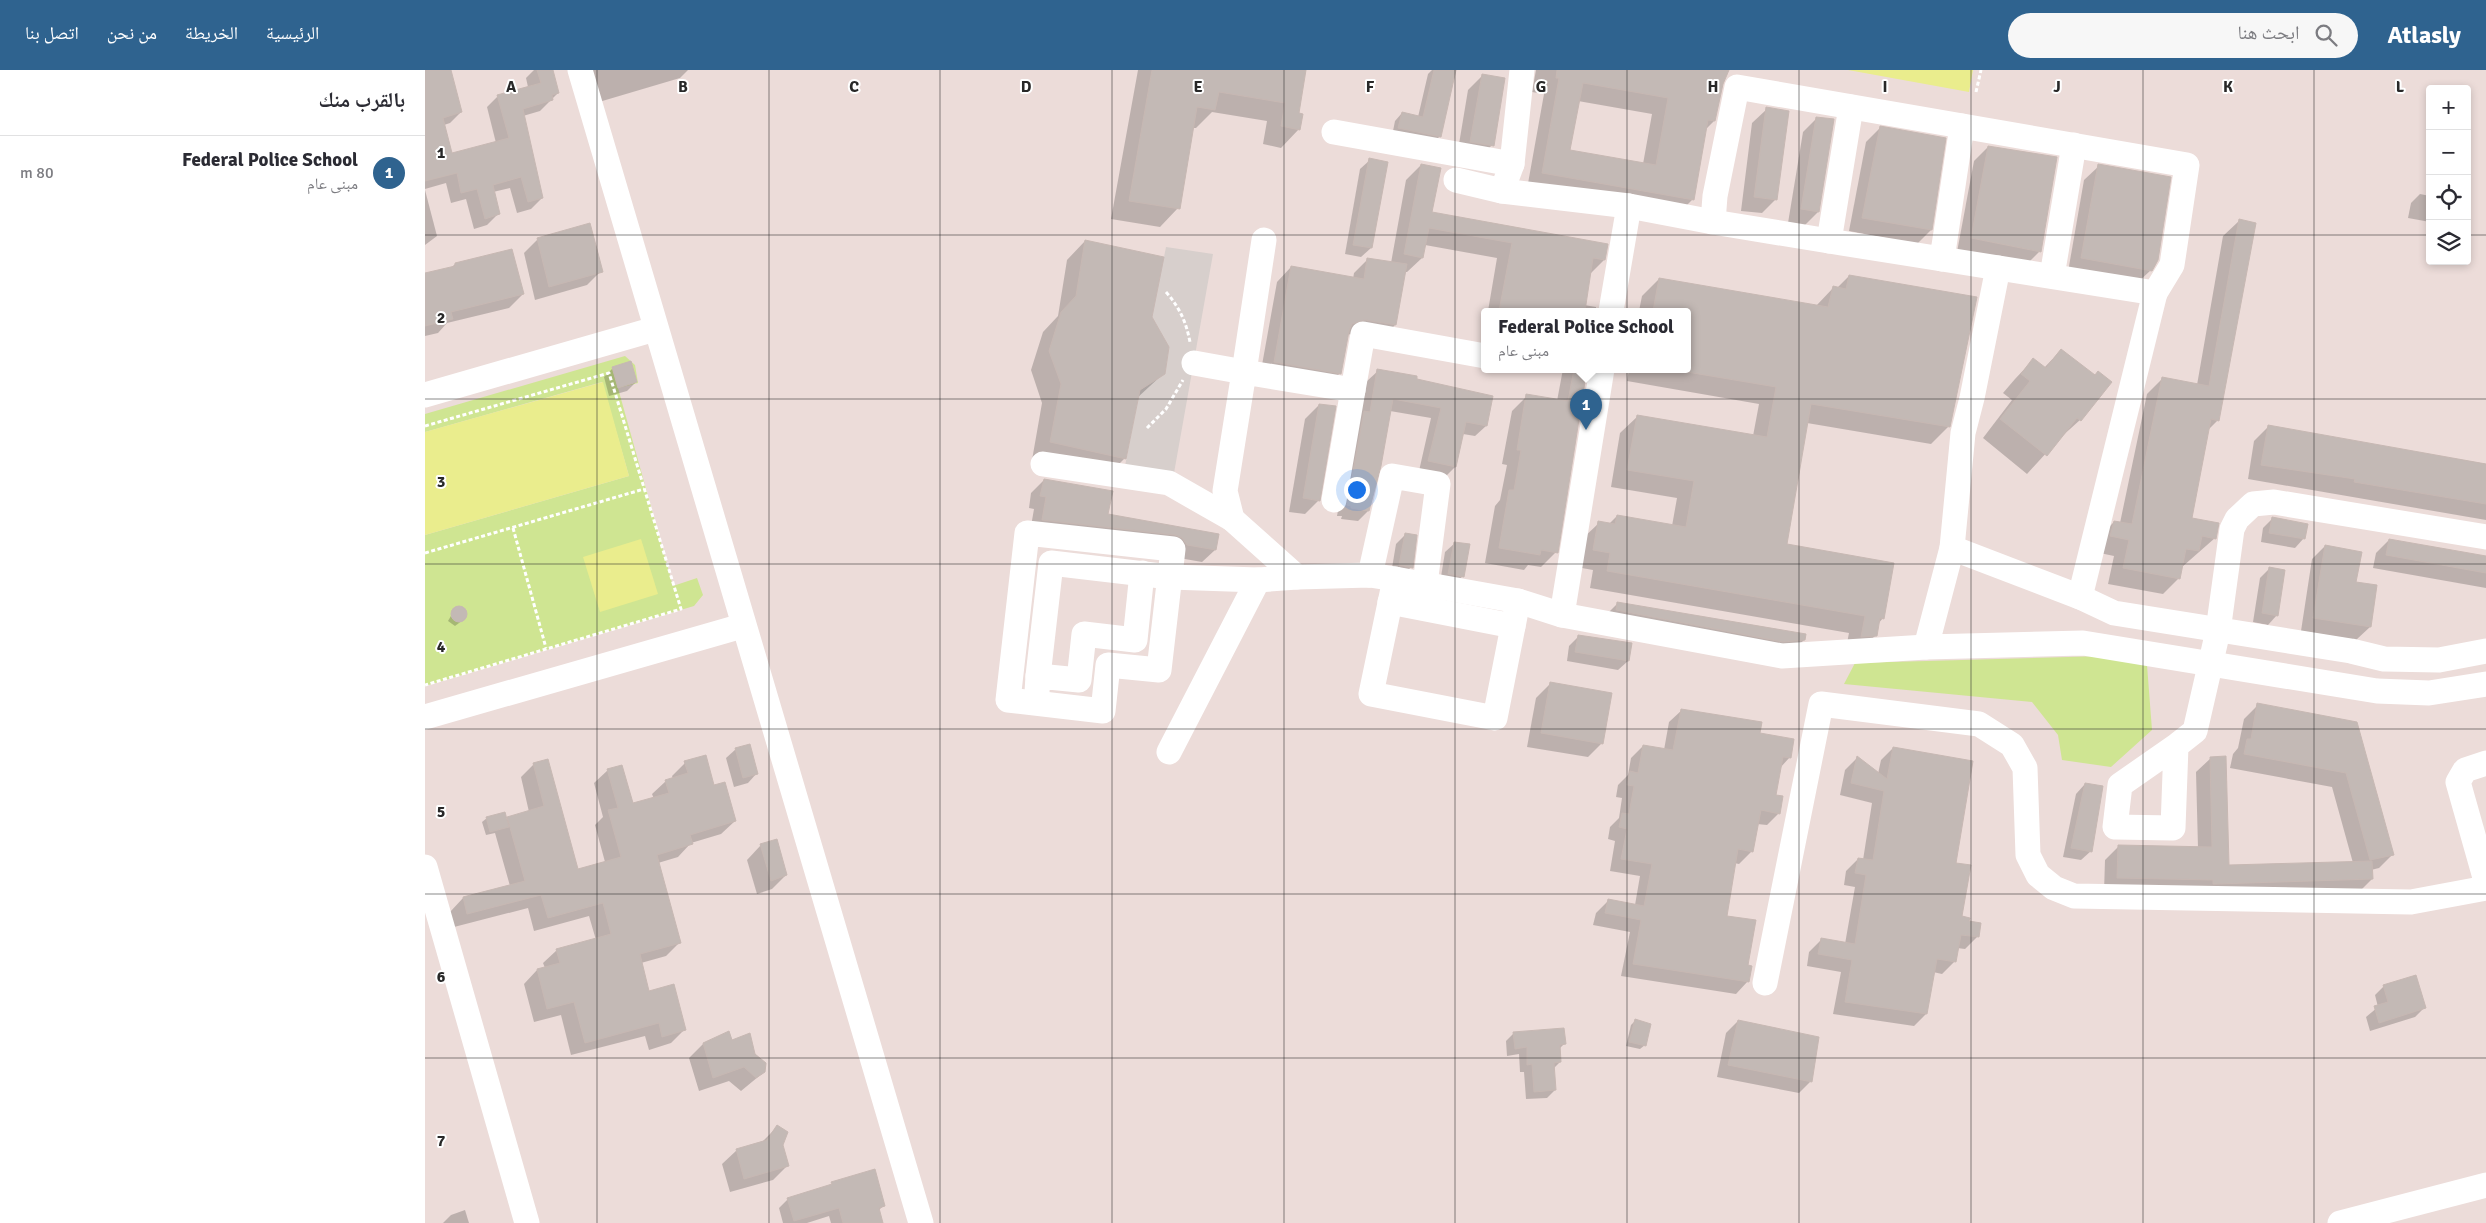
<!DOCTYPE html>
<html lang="ar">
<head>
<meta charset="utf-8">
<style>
  :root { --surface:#fff; --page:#f7f7f7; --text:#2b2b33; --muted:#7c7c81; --line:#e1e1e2; --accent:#2f638f }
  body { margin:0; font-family:Signika,"Noto Naskh Arabic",sans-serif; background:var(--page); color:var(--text); direction:rtl }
  .controls { position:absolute; right:15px; top:15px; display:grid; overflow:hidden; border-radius:5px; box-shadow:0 2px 8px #0003 }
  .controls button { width:45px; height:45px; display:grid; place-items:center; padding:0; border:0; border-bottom:1px solid var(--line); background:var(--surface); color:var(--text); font:25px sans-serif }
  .you { position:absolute; left:931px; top:419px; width:18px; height:18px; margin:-12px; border:4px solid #fff; border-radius:50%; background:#1a73e8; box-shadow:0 0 0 8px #1a73e833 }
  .badge { display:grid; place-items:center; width:32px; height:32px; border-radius:50%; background:var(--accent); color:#fff; font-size:16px; font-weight:700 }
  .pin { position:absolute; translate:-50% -41px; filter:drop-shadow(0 1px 2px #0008) }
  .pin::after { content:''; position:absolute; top:26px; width:18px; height:15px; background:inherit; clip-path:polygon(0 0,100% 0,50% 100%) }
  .popup { position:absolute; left:1056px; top:238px; width:210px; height:65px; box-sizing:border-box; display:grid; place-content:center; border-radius:5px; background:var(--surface); filter:drop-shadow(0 1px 4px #0005); font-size:16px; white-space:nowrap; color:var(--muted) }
  .popup b { font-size:19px; color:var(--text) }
  .popup::after { content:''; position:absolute; left:50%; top:100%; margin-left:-10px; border:10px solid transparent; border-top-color:var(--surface) }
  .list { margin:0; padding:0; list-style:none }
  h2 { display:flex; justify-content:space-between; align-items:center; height:65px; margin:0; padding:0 20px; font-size:21px }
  h2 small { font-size:16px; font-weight:400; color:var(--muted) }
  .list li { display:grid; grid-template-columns:32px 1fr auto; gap:15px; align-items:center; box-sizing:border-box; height:75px; padding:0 20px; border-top:1px solid var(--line) }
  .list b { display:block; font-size:19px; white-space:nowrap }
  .list p { margin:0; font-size:16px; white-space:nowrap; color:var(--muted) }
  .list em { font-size:16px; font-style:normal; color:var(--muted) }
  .icon { flex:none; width:28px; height:28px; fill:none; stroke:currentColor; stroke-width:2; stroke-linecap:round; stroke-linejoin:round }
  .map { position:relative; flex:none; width:2061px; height:1153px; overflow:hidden; direction:ltr }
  header { display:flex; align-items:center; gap:30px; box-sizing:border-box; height:70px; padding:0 25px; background:var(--accent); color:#fff }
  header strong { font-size:24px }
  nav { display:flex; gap:28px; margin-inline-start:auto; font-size:18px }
  .search { width:350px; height:45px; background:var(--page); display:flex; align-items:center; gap:12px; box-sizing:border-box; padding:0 18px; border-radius:28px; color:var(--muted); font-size:19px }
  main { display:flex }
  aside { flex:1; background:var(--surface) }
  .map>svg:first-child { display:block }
</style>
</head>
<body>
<header>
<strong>Atlasly</strong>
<div class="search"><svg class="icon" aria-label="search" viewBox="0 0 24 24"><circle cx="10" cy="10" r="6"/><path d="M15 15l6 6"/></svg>ابحث هنا</div>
<nav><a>الرئيسية</a><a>الخريطة</a><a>من نحن</a><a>اتصل بنا</a></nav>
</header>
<main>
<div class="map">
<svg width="2061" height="1153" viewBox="0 0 2061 1153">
  <rect width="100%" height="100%" fill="#ecdcd9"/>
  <!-- green -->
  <g fill="#cfe592">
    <polygon points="200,286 210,295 213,313 193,318 248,516 272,508 278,525 269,536 0,616 0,465 204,406 177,312 0,362 0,344"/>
    <polygon points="1679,586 1722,595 1727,660 1686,697 1637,690 1633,665 1607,632 1419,614 1430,593"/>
  </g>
  <!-- pitch -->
  <g fill="#eaed8d">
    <polygon points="1423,0 1548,0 1544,22"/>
    <polygon points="178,312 204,406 0,465 0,362"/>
    <polygon points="216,469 233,524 175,542 158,487"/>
  </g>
  <!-- plaza -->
  <polygon fill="#d7cfcc" points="741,177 788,184 749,403 700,396 715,320 740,304 744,277 727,247"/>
  <!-- shadow -->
  <g fill="#0003" fill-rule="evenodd">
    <polygon points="0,0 25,0 36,42 25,53 19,55 26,84 71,73 62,37 73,26 103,17 101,8 109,0 127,0 133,23 115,41 98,46 117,128 106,139 92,143 85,118 68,122 73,144 62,155 49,159 41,129 26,133 21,113 0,119"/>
    <polygon points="165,0 263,0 255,8 174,32"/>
    <polygon points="713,0 880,0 872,44 874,59 856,78 838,74 842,51 787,42 771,58 767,58 753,138 735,157 686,149"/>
    <polygon points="1007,0 1027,0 1015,66 1008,73 967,66 970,51 977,43 993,47 1003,4"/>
    <path d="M1111 0H1303L1297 14 1289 51 1280 60 1268 129 1252 145 1102 119 1119 24 1107 22ZM1153 31 1227 44 1218 94 1144 81Z"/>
    <polygon points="1057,6 1067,75 1053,90 1032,86 1043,20"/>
    <polygon points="1342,39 1351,129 1337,143 1316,141 1327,53"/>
    <polygon points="1392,48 1393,142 1379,156 1363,153 1378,62"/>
    <polygon points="1455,58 1506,160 1492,174 1424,161 1441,72"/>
    <polygon points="1563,77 1615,181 1601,195 1532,182 1549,91"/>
    <polygon points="945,90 946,178 936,187 920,184 935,99"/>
    <polygon points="996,95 1006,143 1179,190 1165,204 1159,235 1171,237 1171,241 1063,241 1072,188 1000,175 997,188 982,202 979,202 970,255 956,269 922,264 915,303 901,317 835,306 852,212 866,197 928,209 929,203 943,189 966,193 981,110"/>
    <polygon points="1674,96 1726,200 1711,214 1643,202 1659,110"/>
    <polygon points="0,120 12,166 0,175"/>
    <polygon points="1995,124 2005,126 2005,152 1983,148 1986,133"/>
    <polygon points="1814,151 1793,350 1783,360 1766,449 1790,468 1757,497 1754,508 1738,524 1683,514 1689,486 1670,482 1673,468 1689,452 1695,453 1722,324 1738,308 1772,315 1798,166"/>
    <polygon points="113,169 176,201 162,215 110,230 99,183"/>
    <polygon points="660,171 726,247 738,304 712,328 700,388 681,407 607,390 617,333 606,300 618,262 633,246 642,190"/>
    <polygon points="30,194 98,224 84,238 22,253 13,263 0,266 0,205 26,198"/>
    <polygon points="1424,206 1523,357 1506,374 1382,353 1360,475 1458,548 1453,554 1451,565 1433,582 1420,583 1424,563 1165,518 1168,500 1151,497 1156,470 1174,453 1184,454 1192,446 1247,456 1252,428 1186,417 1195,363 1213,346 1328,366 1334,334 1202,311 1204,299 1262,299 1262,241 1214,241 1217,226 1234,209 1391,236 1409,217 1412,218"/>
    <polygon points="1060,258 1060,275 1057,274"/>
    <polygon points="1636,280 1655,350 1635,368 1602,404 1558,368 1587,330 1578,323 1590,309 1608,290 1619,298"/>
    <polygon points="188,298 211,312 202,321 184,326 179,307"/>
    <polygon points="1138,299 1161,299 1131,482 1116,497 1103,495 1099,500 1060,493 1070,436 1075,430 1082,395 1077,394 1087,341 1102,326 1132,331"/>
    <polygon points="953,301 1067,327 1061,356 1050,366 1038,364 1030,397 1020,407 994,401 1006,348 965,341 943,441 933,451 916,449 917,446 912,446 929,353 942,311"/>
    <polygon points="894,335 894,430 880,444 864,442 880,349"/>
    <polygon points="1843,357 2061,394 2061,450 1823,409 1829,371"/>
    <polygon points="619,410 682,445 792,465 790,480 777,492 605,462 609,439 604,438 606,423"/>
    <polygon points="1847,449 1879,468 1870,478 1836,472 1838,458"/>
    <polygon points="980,465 986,497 977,506 966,504 971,474"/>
    <polygon points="1964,470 2061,487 2061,518 1948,498 1951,483"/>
    <polygon points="1030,473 1038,506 1028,515 1015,513 1020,482"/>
    <polygon points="1900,476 1930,513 1951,516 1945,557 1931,570 1876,561 1887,489"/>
    <polygon points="1845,498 1852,545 1843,555 1828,552 1835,508"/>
    <polygon points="1193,533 1379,570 1364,584 1179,547"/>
    <polygon points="30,539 39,539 41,542 38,550 30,556 23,551"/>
    <polygon points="1154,566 1206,574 1203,591 1193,600 1142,591 1144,576"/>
    <polygon points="1125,614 1177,673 1163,687 1102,677 1111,628"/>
    <polygon points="1833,635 1931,653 1968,784 1954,798 1946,800 1947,809 1933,823 1679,822 1680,790 1694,776 1773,778 1771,702 1786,688 1803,796 1928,793 1907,717 1805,698 1808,684 1813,678 1819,649"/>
    <polygon points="1257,640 1334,664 1365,687 1355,698 1350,726 1354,743 1342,755 1332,754 1327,781 1314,794 1309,793 1300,847 1322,896 1323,911 1311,924 1196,906 1205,862 1168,855 1171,843 1183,831 1210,835 1215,806 1185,801 1190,771 1183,769 1185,757 1194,748 1197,728 1191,727 1193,715 1203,705 1206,688 1218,676 1239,680 1244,652"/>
    <polygon points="1468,678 1530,794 1535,847 1543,852 1555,854 1552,867 1540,879 1532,878 1530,891 1517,904 1508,902 1501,944 1489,956 1408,944 1416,902 1382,896 1384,882 1396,870 1420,874 1430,817 1419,815 1421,801 1433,789 1438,790 1447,733 1415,725 1420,700 1432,688 1453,704 1456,690"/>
    <polygon points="311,679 332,703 323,713 309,717 301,688"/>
    <polygon points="260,693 288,717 310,751 296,764 266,773 253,787 233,793 255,872 241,886 216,893 223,923 259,960 246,973 224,980 220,966 146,985 136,945 109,952 99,914 112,900 120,898 118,893 132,880 171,870 164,846 109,861 103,838 29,857 25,842 38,828 85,816 70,763 61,765 57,752 62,748 81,750 104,742 96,707 109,694 152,800 180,792 170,755 178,747 169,713 183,700 207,735 229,729 227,724 241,711 248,709 247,706"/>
    <polygon points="1660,714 1666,781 1656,790 1638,787 1651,724"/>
    <polygon points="336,775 361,805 347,819 332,824 322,790"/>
    <polygon points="1959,916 1999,938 1990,947 1945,961 1941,947 1953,937 1950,925"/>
    <polygon points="1210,951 1220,975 1215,979 1201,976 1206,955"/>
    <polygon points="1313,951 1386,1011 1374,1023 1292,1007 1301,963"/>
    <polygon points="1089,963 1139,974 1134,979 1135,992 1128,999 1130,1020 1122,1028 1101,1029 1099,1002 1095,1002 1094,984 1082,986 1081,971"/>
    <polygon points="307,972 329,985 339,1002 316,1021 304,1011 274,1021 264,988 278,974"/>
    <polygon points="352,1057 362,1096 348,1110 305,1122 297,1094 312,1080 336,1073"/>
    <polygon points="363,1129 459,1135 453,1141 457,1153 406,1153 404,1146 382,1153 358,1153 354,1138"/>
    <polygon points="40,1140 44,1153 18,1153 26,1145"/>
  </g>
  <!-- building -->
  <g fill="#c3b9b5" stroke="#c7b8b3" fill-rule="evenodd">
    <polygon points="0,0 26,0 37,42 18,48 27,83 84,68 72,25 116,13 112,0 128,0 134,23 127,25 128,30 98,39 118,128 103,132 96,107 68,115 75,144 60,149 52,119 36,123 32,103 0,111"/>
    <polygon points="727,0 881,0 874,43 878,44 875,60 856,56 860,33 794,22 790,40 772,37 755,139 704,131"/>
    <polygon points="1009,0 1031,0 1016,67 973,58 977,42 998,47"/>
    <path d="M1132 0H1304L1298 14 1290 51 1283 50 1269 130 1117 103 1134 8H1131ZM1158 13 1243 28 1231 95 1145 80Z"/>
    <polygon points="1057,4 1080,8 1069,76 1045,72"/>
    <polygon points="1341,37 1364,41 1352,130 1329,127"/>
    <polygon points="1391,47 1409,49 1394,142 1376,139"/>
    <polygon points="1455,56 1521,68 1507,160 1437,148"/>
    <polygon points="1563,76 1632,87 1616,182 1546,168"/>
    <polygon points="944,88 963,92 947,178 928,175"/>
    <polygon points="996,94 1016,98 1007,142 1183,174 1180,190 1168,188 1160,241 1074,241 1087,173 1004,158 998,188 979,184"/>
    <polygon points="1673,94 1746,107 1733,190 1727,201 1656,188"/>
    <polygon points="1814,149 1831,153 1794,351 1786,349 1767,448 1794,453 1791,469 1777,466 1774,481 1761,479 1755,509 1698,498 1704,470 1685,466 1689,451 1707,454 1737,307 1784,316"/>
    <polygon points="165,153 178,202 124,217 112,168"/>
    <polygon points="660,170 739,187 727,247 744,277 740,304 715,320 701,389 625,372 636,314 624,281 636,242 651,226"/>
    <polygon points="87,179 99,224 26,242 28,249 0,256 0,203 30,196 30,193"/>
    <polygon points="942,188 982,194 971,255 940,250 927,254 924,261 916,304 849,292 866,196 939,209"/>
    <polygon points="1424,205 1552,227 1525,357 1386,334 1362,474 1469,493 1459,549 1455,548 1452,566 1436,567 1440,546 1182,501 1185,483 1168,480 1173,451 1190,454 1192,445 1261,457 1269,411 1202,400 1212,345 1342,367 1351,317 1262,302 1262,241 1228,241 1234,208 1403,237 1408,216 1421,219"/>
    <polygon points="1636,279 1670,305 1673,301 1687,312 1656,351 1652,348 1622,386 1575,349 1605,311 1596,304 1608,288 1621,298"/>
    <polygon points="206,291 212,312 193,318 187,297"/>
    <polygon points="952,299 992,306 992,309 1068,326 1062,356 1041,352 1031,397 1003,391 1016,338 968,329 956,396 944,441 926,438 926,436 922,435 939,341 945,342"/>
    <polygon points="1149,299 1162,299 1133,483 1116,480 1115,485 1074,478 1084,420 1089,420 1096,380 1092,380 1101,324 1143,331"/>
    <polygon points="894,334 911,336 895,431 878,428"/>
    <polygon points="1843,355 2061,394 2061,434 1929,412 1930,409 1836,395"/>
    <polygon points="619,409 688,421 683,444 794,464 791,480 762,475 757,468 750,465 617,450 621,427 615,426"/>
    <polygon points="1847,447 1883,454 1880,469 1844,463"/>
    <polygon points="980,463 992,465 988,498 974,495"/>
    <polygon points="1964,469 2061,486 2061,503 1961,485"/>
    <polygon points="1029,472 1045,474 1039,507 1023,504"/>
    <polygon points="1900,475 1937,482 1931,512 1952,515 1946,557 1888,548"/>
    <polygon points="1844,497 1860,500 1853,546 1837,543"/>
    <polygon points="1192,532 1381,564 1380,570 1358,572 1191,540"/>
    <circle cx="34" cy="544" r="8"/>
    <polygon points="1153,565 1207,573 1204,591 1150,582"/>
    <polygon points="1125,612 1187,623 1178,674 1116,663"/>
    <polygon points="1832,633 1932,652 1969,785 1945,790 1921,703 1819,684 1822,669 1826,669"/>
    <polygon points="1256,639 1337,652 1335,663 1369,669 1366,688 1358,687 1351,725 1358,726 1355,744 1336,740 1328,782 1313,779 1302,846 1331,850 1323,895 1327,896 1324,912 1208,894 1216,850 1180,843 1183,829 1219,836 1227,794 1196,789 1202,759 1194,757 1197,743 1204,744 1209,716 1202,715 1205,701 1213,703 1218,675 1248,680"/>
    <polygon points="325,674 333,704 318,708 310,678"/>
    <polygon points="1468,677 1548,691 1531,793 1546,795 1537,846 1545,848 1544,851 1556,853 1554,867 1536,865 1531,892 1512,889 1502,944 1420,932 1427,890 1393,884 1396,868 1430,874 1441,805 1430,803 1433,788 1448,790 1459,721 1426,713 1432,686 1462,709"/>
    <polygon points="281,685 289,715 300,712 311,751 265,765 268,774 232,785 256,873 215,884 224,921 249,914 261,960 237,967 234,953 160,973 149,932 122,939 112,899 135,893 131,879 186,864 178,833 123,848 116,825 42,844 38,827 100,811 82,747 119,736 108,693 123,689 153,799 196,787 183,740 193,738 182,699 197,695 208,733 244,723 240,710 263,703 259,691"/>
    <polygon points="1801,686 1804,795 1947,791 1948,809 1792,814 1788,814 1788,810 1692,808 1693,775 1787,777 1785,687"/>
    <polygon points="1660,713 1678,716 1667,782 1646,778"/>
    <polygon points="80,742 84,757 65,762 61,747"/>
    <polygon points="352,769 362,805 346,811 335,774"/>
    <polygon points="1991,905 2001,938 1954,953 1949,936 1963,932 1958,915"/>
    <polygon points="1210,949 1226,954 1221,976 1204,972"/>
    <polygon points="1313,950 1394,967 1387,1012 1303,995"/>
    <polygon points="1139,958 1141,974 1135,975 1136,992 1129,993 1131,1020 1109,1022 1107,994 1102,995 1102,977 1090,979 1088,962"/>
    <polygon points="304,961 307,970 325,963 330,984 341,993 340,1002 331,1008 319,997 288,1008 278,973"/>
    <polygon points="352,1055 363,1062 358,1075 364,1096 319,1109 311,1079 342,1070"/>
    <polygon points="450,1099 460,1136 454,1138 458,1153 418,1153 414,1138 369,1151 362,1128 407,1114 406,1112"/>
  </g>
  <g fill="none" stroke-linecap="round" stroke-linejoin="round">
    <!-- path -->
    <g stroke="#fff" stroke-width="3" stroke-dasharray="4 2.5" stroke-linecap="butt">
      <polyline points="1551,22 1556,0"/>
      <path d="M741 222C755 238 761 252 765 272"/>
      <polyline points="0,356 184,303 256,539 0,615"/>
      <polyline points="722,358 741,339 758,310"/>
      <polyline points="88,458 121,578"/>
      <polyline points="0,483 219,419"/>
    </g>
    <!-- minor -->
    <g stroke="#fff" stroke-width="25">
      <polyline points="155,0 496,1153"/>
      <polyline points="909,62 1087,94 1077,121"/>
      <polyline points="1087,94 1097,0"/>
      <polyline points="1031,110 1077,121 1204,136 1288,152 1404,171 1426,37"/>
      <polyline points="1288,152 1290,126 1312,17 1762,95 1747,195 1730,223 1517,189"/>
      <polyline points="1404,171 1517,189 1537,56"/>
      <polyline points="1627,206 1649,75"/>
      <polyline points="1186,241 1204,136"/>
      <polyline points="769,293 819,302 839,170"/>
      <polyline points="928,320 938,264 1060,286"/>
      <polyline points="0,325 230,259"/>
      <polyline points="618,394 744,413 807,449 872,507 833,510 744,682"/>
      <polyline points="807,449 800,421 819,302 928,320 909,430"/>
      <polygon points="602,463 748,479 734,600 683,595 678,641 583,630"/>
      <polyline points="1527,478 1538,363 1547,328 1573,198"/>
      <polyline points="945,505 967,406 1013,414 1000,514"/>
      <polyline points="872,507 945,505 970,509 1093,531 1137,545 1357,586 1501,577"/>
      <polyline points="970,509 946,624 1070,648 1093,531"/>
      <polyline points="1655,527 1730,223"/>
      <polyline points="965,532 1088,556"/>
      <polyline points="1137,545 1177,299"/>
      <polyline points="2061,581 2014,590 1959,589 1926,581 1689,543 1655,527 1527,478 1501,577 1658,573 1952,621 2004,623 2061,614"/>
      <polyline points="613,606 626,493 745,507 833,510"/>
      <polyline points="612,622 613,606 654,610 659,564 710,570 717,503"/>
      <polyline points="0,647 317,556"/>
      <polyline points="1751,676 1695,715 1690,757 1748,758 1751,676 1770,661 1793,561 1807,459 1812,449 1828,434 1849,432 2061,467"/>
      <polyline points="2061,693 2040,700 2033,712 2061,811"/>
      <polyline points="0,797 102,1153"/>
      <polyline points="1340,913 1396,634 1554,654 1587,675 1600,698 1603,785 1613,805 1629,818 1649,826 1986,832 2061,818"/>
      <polyline points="1915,1153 2061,1115"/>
    </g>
  </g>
  <!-- grid -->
  <path fill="none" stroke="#282828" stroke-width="1" stroke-opacity="0.55" d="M172 0V1153M344 0V1153M515 0V1153M687 0V1153M859 0V1153M1030 0V1153M1202 0V1153M1374 0V1153M1546 0V1153M1718 0V1153M1889 0V1153M0 165H2005M2042 165H2061M0 329H2061M0 494H2061M0 659H2061M0 824H2061M0 988H2061"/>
  <g font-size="16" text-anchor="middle" font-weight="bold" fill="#282828" stroke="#fff" stroke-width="4" stroke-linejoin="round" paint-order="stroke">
    <text x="86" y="22">A</text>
    <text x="258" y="22">B</text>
    <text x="429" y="22">C</text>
    <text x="601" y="22">D</text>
    <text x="773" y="22">E</text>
    <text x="945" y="22">F</text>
    <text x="1116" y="22">G</text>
    <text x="1288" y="22">H</text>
    <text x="1460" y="22">I</text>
    <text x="1632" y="22">J</text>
    <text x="1803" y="22">K</text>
    <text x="1975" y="22">L</text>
    <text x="16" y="88">1</text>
    <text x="16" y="253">2</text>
    <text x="16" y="417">3</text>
    <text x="16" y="582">4</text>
    <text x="16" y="747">5</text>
    <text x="16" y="912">6</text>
    <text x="16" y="1076">7</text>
  </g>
</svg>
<div class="controls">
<button>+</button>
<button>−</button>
<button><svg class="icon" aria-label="locate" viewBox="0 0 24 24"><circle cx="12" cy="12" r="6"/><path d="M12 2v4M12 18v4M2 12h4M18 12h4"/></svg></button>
<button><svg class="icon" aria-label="layers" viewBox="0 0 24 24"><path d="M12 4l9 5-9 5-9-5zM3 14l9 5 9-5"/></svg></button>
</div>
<div class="you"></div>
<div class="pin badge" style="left:1161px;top:360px">1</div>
<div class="popup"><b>Federal Police School</b>مبنى عام</div>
</div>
<aside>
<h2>بالقرب منك<small></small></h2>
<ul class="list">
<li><span class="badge">1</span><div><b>Federal Police School</b><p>مبنى عام</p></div><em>80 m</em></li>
</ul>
</aside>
</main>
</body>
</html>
